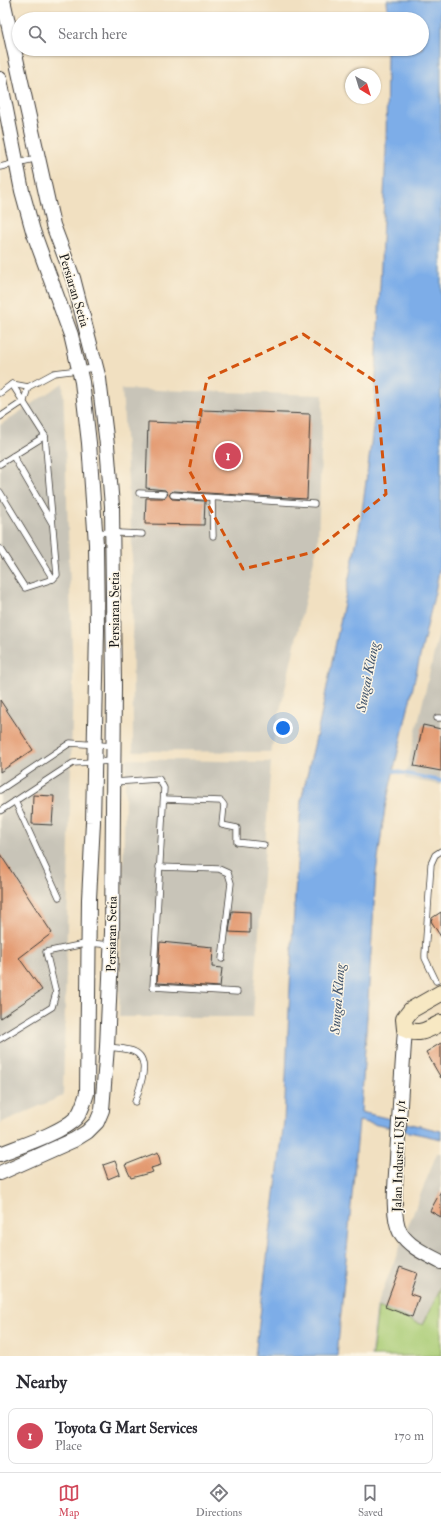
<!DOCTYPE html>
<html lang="en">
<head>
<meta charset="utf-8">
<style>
  :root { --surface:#fff; --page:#f2f2f3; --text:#2b2b33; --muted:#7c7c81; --line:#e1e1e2; --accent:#d1495b }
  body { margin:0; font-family:"IM FELL Double Pica",serif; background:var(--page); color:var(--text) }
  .compass { position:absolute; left:345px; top:68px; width:36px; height:36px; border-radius:50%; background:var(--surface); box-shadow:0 1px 3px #0004; rotate:142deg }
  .you { position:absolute; left:283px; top:728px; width:14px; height:14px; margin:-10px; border:3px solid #fff; border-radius:50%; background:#1a73e8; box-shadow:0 0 0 6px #1a73e833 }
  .badge { display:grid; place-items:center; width:26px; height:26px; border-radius:50%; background:var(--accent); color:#fff; font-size:13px; font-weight:700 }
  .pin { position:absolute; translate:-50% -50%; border:2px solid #fff; box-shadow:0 1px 4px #0006 }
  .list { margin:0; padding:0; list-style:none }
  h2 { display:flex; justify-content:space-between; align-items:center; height:52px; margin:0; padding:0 16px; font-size:17px }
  h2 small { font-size:13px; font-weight:400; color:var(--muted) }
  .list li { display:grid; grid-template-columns:26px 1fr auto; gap:12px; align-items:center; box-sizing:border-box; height:56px; margin:0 8px 8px; padding:0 8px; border:1px solid var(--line); border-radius:8px }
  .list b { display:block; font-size:15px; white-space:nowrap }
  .list p { margin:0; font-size:13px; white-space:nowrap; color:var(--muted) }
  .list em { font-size:13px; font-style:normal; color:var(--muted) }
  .icon { flex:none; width:22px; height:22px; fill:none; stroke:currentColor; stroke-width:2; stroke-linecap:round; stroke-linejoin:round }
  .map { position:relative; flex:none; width:441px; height:1356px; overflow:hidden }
  .search { position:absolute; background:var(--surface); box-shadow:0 1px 3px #0004; left:12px; right:12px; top:12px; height:44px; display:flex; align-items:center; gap:10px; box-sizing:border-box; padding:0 14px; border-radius:22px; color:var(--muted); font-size:15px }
  .sheet { height:116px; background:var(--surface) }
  nav { display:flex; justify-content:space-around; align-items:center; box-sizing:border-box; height:56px; border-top:1px solid var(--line); background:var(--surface); font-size:11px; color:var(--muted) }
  nav a { display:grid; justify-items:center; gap:2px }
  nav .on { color:var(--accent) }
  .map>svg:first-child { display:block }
</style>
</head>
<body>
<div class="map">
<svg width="441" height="1356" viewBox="0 0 441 1356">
  <rect width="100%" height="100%" fill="#fcf5e5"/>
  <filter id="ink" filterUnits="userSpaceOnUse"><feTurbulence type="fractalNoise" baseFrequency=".025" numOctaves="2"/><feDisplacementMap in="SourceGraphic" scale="8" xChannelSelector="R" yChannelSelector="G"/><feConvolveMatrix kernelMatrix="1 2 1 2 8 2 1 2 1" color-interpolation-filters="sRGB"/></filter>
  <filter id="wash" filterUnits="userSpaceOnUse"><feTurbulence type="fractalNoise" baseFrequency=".012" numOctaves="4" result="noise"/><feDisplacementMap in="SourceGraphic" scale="16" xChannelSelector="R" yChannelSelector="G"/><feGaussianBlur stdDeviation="0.9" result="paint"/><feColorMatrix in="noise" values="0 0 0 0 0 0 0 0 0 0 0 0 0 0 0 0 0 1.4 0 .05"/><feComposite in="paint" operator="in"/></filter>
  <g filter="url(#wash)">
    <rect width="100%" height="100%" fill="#f1e0c1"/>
    <!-- industrial -->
    <g fill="#c8c4b8">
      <polygon points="63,383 73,677 63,1096 0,1123 0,425"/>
      <polygon points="122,389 323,395 318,542 271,752 133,751 132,543"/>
      <polygon points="441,623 441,785 405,779"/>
      <polygon points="126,759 271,762 253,1017 119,1017"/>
      <polygon points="437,1153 441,1153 441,1356 370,1356 376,1307"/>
    </g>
    <!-- green -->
    <polygon fill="#a9cc75" stroke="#627448" points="441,1287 441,1356 372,1356 378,1307 423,1325"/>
    <!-- water -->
    <polygon fill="#7dade8" stroke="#4c6482" points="387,0 441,0 441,560 435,592 385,808 376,873 361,1112 441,1131 441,1139 359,1121 337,1356 255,1356 284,1121 292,942 301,801 321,716 361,519 374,421 386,151 387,49 422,49 422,19 388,19"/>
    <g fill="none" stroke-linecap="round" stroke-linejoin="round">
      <!-- stream -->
      <polyline stroke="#7dade8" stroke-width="3.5" points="389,770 441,781"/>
    </g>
    <g id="blocks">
      <!-- building -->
      <g fill="#e3996f">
        <polygon points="202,410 310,414 307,499 173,491 169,495 172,499 205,501 204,525 145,524 146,498 164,498 168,494 165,490 146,488 148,422 201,424"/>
        <polygon points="0,700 33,750 0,772"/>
        <polygon points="423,725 441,729 441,771 414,766"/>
        <polygon points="33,795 54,796 52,825 32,824"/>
        <polygon points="0,854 52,933 19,958 42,990 0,1018"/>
        <polygon points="232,911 250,912 250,933 229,932"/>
        <polygon points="441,912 441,937 431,921 432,918"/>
        <polygon points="160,942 213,947 212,967 222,968 220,987 157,983"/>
        <polygon points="441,1043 441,1078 426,1052"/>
        <polygon points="158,1152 161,1165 151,1168 153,1172 131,1178 125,1165"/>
        <polygon points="115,1161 120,1174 108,1179 103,1165"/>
        <polygon points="441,1191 441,1217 430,1211"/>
        <polygon points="400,1267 417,1273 410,1294 419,1297 412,1317 385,1307"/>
      </g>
    </g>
  </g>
  <g filter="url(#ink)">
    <use href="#blocks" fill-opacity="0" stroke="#3c3935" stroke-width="1"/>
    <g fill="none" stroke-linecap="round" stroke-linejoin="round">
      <!-- service casing -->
      <g stroke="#3c3935" stroke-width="7">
        <g id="service">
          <polyline points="0,167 38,158"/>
          <polyline points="0,393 12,384 28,387 54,373 95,368"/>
          <polyline points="0,417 24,401 28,387"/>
          <polyline points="13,456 52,523"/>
          <polyline points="0,464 45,436"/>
          <polyline points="0,492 53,579"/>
          <polyline points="139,493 164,494"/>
          <polyline points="173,495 314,504"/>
          <polyline points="212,499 213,536"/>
          <polyline points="95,532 142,534"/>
          <polyline points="0,549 25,588 53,579 57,575 45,436 12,384"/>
          <polyline points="437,718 441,718"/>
          <polyline points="114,782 159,779 164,788 153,987 237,992"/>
          <polyline points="0,790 70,743 113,746"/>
          <polyline points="164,799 221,801 224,805 222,825 237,828 237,842 264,845"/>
          <polyline points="15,801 59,897"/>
          <polyline points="0,811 73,763 114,761"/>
          <polyline points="159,867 219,869 228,873 231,883 222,959"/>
          <polyline points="436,981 425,958 425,954 431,864 435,855 441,851"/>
          <polyline points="0,1039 52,1007 56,993 46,952 89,943 111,945"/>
          <path d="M107 1047C114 1048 122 1048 129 1050 154 1055 140 1086 135 1102"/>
        </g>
      </g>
      <!-- tertiary casing -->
      <g stroke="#3c3935" stroke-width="16">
        <g id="tertiary">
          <path d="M0 79 22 191 33 231 71 335 82 382 89 443 96 544 97 630 93 822 89 899 87 1093C84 1102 82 1111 76 1118 61 1133 20 1146 0 1154"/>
          <path d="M405 1029C402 1072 399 1116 397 1159 396 1178 391 1215 400 1232 409 1247 426 1254 441 1262"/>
          <polyline points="0,1173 74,1140 87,1132 97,1122 102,1110 107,1047 112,932 114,686 112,506 107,445 99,379 73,278 53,225 3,0"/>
        </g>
      </g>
      <!-- secondary casing -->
      <g stroke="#3c3935" stroke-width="18">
        <path id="secondary" d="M441 993 411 1010 404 1019 405 1029C419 1036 427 1030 441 1023"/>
      </g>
      <!-- service -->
      <use href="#service" stroke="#fff" stroke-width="5.5"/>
      <!-- tertiary -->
      <use href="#tertiary" stroke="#fff" stroke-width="14"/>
      <!-- secondary -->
      <use href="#secondary" stroke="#f7e8c3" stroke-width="16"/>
    </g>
  </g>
  <!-- marked area -->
  <path fill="none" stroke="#d4530e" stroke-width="3" stroke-dasharray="8 5" stroke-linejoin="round" d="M303 334 376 382 386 494 314 552 243 569 189 470 207 379Z"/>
  <g text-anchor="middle" stroke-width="3" stroke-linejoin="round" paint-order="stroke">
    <!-- street labels -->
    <g font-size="13" fill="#1c1c1c" stroke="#fcf5e5">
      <text transform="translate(75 290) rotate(73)" y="5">Persiaran Setia</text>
      <text transform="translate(114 610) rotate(-90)" y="5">Persiaran Setia</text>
      <text transform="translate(111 934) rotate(-89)" y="5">Persiaran Setia</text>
      <text transform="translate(398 1156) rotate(-88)" y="5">Jalan Industri USJ 1/1</text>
    </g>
    <!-- water labels -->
    <g font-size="14" font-style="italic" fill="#43566e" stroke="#fcf5e5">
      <text transform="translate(367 677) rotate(-79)" y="5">Sungai Klang</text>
      <text transform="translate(337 999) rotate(-86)" y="5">Sungai Klang</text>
    </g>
  </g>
</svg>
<svg class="compass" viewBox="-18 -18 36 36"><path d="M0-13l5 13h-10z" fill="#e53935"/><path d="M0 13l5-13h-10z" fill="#7c7c81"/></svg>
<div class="you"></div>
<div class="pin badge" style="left:228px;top:456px">1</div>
<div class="search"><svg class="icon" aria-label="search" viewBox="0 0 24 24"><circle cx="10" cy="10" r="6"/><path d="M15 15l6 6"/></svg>Search here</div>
</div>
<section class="sheet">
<h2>Nearby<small></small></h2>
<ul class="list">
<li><span class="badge">1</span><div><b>Toyota G Mart Services</b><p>Place</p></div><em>170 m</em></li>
</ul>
</section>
<nav>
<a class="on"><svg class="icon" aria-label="map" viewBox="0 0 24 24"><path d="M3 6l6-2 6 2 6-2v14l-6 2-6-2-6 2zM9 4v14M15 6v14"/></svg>Map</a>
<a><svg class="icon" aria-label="directions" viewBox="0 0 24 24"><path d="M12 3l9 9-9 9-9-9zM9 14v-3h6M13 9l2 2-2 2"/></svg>Directions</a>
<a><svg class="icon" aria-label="saved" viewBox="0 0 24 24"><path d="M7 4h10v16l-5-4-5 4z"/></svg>Saved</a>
</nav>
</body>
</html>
